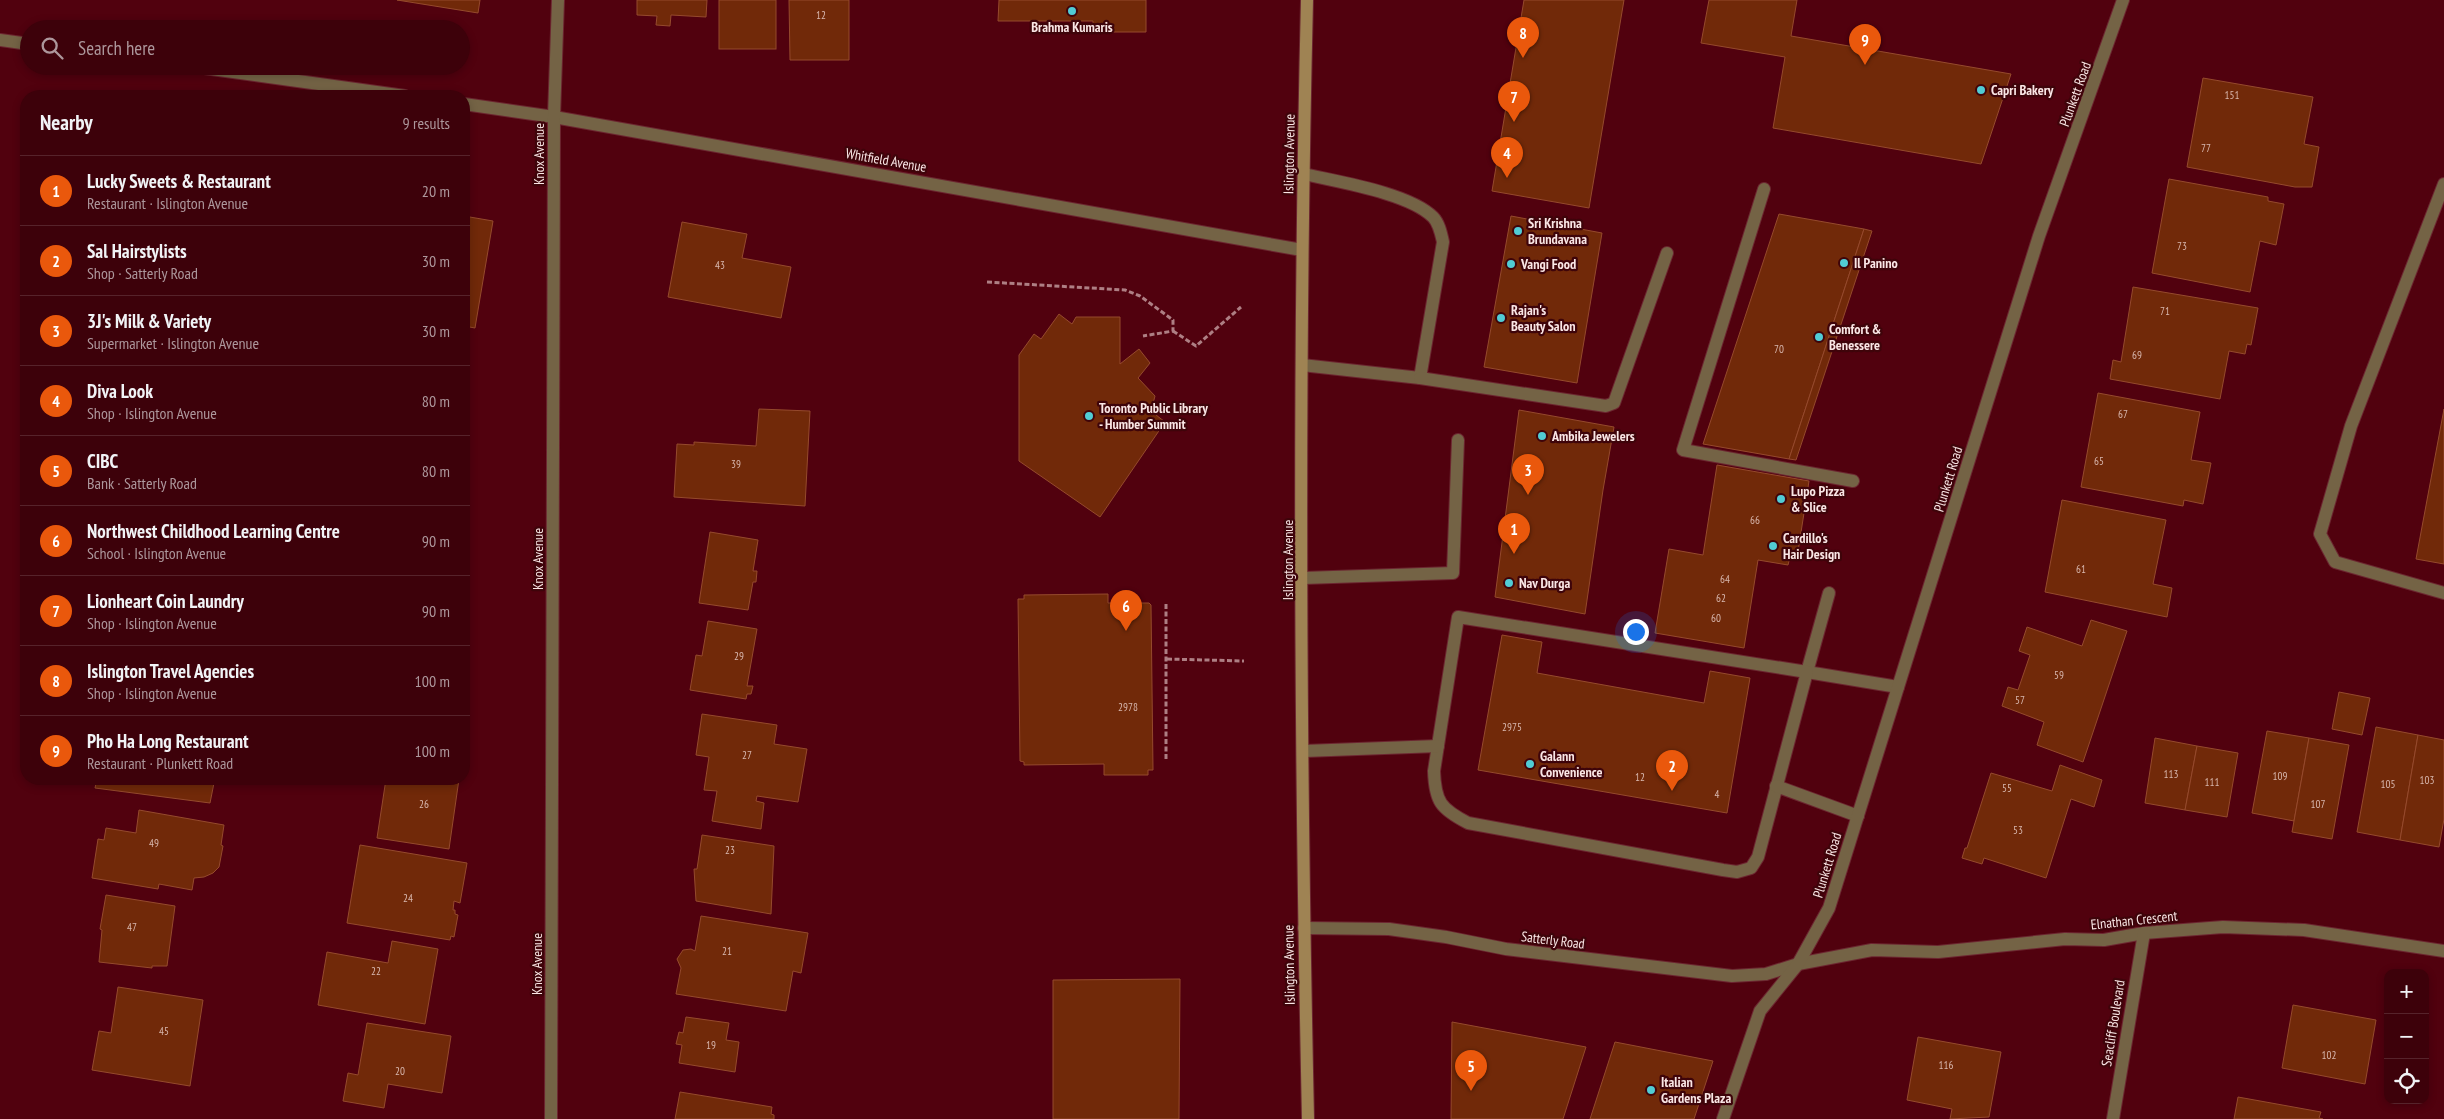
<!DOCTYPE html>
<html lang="en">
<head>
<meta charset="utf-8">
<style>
  :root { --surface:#3d010a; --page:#440b13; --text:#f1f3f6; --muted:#ad979c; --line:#56232b; --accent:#ea580c }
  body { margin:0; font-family:"PT Sans Narrow",sans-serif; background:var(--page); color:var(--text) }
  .controls { position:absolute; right:15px; bottom:15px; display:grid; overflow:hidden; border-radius:10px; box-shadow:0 2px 8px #0003 }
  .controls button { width:45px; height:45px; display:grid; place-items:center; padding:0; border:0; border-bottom:1px solid var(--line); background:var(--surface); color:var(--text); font:25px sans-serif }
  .you { position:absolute; left:1635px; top:631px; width:18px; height:18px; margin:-12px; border:4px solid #fff; border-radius:50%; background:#1a73e8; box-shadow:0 0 0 8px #1a73e833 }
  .badge { display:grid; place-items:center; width:32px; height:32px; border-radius:50%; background:var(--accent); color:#fff; font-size:16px; font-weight:700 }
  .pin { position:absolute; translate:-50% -41px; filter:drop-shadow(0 1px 2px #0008) }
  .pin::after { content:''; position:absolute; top:26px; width:18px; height:15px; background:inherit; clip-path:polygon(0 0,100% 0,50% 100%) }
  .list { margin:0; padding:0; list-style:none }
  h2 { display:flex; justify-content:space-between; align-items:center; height:65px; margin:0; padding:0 20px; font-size:21px }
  h2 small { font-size:16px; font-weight:400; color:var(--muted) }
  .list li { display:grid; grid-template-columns:32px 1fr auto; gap:15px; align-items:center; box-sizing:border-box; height:70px; padding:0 20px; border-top:1px solid var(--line) }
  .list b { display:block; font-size:19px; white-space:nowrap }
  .list p { margin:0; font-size:16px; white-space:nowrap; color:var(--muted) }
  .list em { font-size:16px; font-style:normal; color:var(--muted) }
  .icon { flex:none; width:28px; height:28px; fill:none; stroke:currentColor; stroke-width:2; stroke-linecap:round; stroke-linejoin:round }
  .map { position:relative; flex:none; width:2444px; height:1119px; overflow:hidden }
  .search { position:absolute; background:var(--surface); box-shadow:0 2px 8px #0003; left:20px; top:20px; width:450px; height:55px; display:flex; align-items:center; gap:12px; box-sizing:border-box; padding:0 18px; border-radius:28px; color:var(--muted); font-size:19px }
  .panel { position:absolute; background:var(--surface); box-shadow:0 2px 8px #0003; left:20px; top:90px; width:450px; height:695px; border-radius:20px }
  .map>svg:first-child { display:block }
</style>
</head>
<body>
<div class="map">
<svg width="2444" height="1119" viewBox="0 0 2444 1119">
  <rect width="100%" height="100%" fill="#51010e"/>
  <!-- building -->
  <g fill="#712909" stroke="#954a2d">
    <polygon points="397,0 480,0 478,13"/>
    <polygon points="637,0 707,0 706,17 671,15 670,26 656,25 657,16 637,15"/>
    <rect x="719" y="0" width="57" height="49"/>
    <polygon points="789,0 849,0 849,60 790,60"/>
    <polygon points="999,0 1146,0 1146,32 1093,32 1093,21 998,21"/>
    <polygon points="1524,0 1624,0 1589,208 1492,191"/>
    <polygon points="1709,0 1797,0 1791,36 2011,74 1981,164 1773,128 1785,57 1701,43"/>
    <polygon points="2203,78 2313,97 2304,144 2319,147 2312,187 2295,187 2187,167"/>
    <polygon points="2169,179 2268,197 2268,201 2284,204 2276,245 2260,241 2250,292 2152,273"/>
    <polygon points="1779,214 1864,229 1789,459 1703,444"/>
    <polygon points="464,216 493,221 475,328 464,326"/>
    <polygon points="1511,216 1602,233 1577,383 1484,367"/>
    <polygon points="682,222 747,234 742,258 791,267 781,318 668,297"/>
    <polygon points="1864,229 1872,231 1796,460 1789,459"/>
    <polygon points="2133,287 2258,308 2251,345 2247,344 2245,354 2229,351 2220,399 2110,379 2113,360 2121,362"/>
    <polygon points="1059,314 1072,324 1076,317 1120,317 1120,364 1139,349 1150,363 1138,378 1155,396 1151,411 1165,422 1100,517 1019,461 1019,355 1034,334 1041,339"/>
    <polygon points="2098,393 2200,412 2191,460 2211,463 2203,504 2184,500 2183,506 2081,487"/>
    <polygon points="759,409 810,411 805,506 674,497 677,444 694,445 694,442 756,446"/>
    <polygon points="2444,409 2444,564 2416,559"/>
    <polygon points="1519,410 1614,427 1603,490 1585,614 1495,597"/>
    <polygon points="1717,465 1809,481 1797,558 1790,557 1788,565 1758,560 1744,648 1655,633 1669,549 1703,555"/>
    <polygon points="2062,500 2166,520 2153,584 2172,588 2167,617 2045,592"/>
    <polygon points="710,532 758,540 753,571 757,571 756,582 753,582 748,610 699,603"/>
    <polygon points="1108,594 1108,603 1149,603 1151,605 1153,770 1148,770 1148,775 1104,775 1104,764 1024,765 1024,762 1020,761 1018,599 1024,599 1024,595"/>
    <polygon points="2091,620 2127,631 2083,762 2037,745 2044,722 2002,706 2008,687 2018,690 2030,655 2019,651 2027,627 2082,646"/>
    <polygon points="708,621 757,629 747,686 753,686 751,694 747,694 746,699 690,690 696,655 702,656"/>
    <polygon points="1502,635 1542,642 1537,673 1704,703 1710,671 1750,678 1727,813 1478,770"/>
    <polygon points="2339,692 2370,698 2362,735 2332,729"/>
    <polygon points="702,714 777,725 774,744 807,749 798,802 757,796 756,801 764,803 761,829 712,821 717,791 704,790 709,757 696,755"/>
    <polygon points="2376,727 2418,735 2400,840 2357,832"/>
    <polygon points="2267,731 2309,738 2294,821 2252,813"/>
    <polygon points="2418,735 2444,740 2444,819 2439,847 2400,840"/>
    <polygon points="2155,738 2197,746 2185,810 2145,803"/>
    <polygon points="2309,738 2349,745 2332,839 2292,832"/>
    <polygon points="2197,746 2238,753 2227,817 2185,810"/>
    <polygon points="2060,765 2102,780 2094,807 2071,799 2046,878 1984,858 1982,864 1962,858 1965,848 1967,848 1991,773 2052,791"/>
    <polygon points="97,779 221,779 214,783 210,803 95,788"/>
    <polygon points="386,779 408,782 408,779 459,779 449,849 377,838"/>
    <polygon points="139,810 224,825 221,845 223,846 219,867 213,873 204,877 194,878 192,890 159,884 158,889 92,878 98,839 104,840 106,828 136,833"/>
    <polygon points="702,835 774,846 771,914 696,901 694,869 697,869"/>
    <polygon points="360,845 467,863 460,903 454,901 453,910 455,910 455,914 458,915 454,937 451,936 450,940 347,923"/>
    <polygon points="106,895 175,906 167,966 152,966 152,968 99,962 102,930 100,929"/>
    <polygon points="701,916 808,933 801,973 793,971 786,1011 676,994 681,968 677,959 683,950 691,949 695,951"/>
    <polygon points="392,941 438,949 425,1024 318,1005 327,952 388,963"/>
    <polygon points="1180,979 1179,1119 1053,1119 1053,980"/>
    <polygon points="118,987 203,1000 190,1086 92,1070 99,1031 111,1033"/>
    <polygon points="2293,1005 2376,1020 2365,1084 2282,1068"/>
    <polygon points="686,1017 729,1023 726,1040 739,1042 735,1072 679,1063 682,1045 676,1044 679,1032 683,1033"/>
    <polygon points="1452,1022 1586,1047 1563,1119 1451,1119"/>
    <polygon points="367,1023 451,1036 442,1093 388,1084 384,1108 343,1101 348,1073 358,1075"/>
    <polygon points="1918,1037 2001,1052 1989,1117 1950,1119 1952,1109 1907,1100"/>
    <polygon points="1615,1042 1713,1061 1694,1119 1590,1119"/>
    <polygon points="680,1092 772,1107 771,1114 774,1115 774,1119 675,1119"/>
    <polygon points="2238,1097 2321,1112 2319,1118 2323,1119 2234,1119"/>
  </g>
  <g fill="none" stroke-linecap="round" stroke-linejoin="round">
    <!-- service casing -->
    <g stroke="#6c2630" stroke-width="14">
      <g id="service">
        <polyline points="2444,184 2351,426 2320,534 2335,562 2444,593"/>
        <polyline points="1764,189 1683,450 1853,481"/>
        <path d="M1302 365 1420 378 1443 242C1441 233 1439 223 1433 217 1409 193 1338 182 1304 174"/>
        <polyline points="1420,378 1606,406 1614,403 1667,253"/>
        <polyline points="1303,578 1453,573 1458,440"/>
        <polyline points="1829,593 1807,672 1898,687"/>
        <path d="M1458 617 1807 672 1758 857 1751 868 1737 872 1723 870 1468 823C1441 809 1435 802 1434 771Z"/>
        <polyline points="1304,751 1438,746"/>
        <polyline points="1776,786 1858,816"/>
      </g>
    </g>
    <!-- minor casing -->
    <g stroke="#6c2630" stroke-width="14">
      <g id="minor">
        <polyline points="0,40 29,44"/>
        <polyline points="190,66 405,96"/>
        <polyline points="464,104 554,117 1302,250"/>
        <polyline points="1304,928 1389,929 1446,937 1506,949 1732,976 1766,974 1798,964 1872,950 1938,952 2065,939 2104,940 2144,933 2223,927 2304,930 2444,951"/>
        <polyline points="551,1119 554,117 558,0"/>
        <polyline points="1723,1119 1760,1011 1798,964 1829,908 2039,236 2123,0"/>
        <polyline points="2113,1119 2144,933"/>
      </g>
    </g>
    <!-- secondary casing -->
    <g stroke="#6c2630" stroke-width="14">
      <path id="secondary" d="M1307 0C1298 373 1300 746 1308 1119"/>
    </g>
    <!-- path -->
    <g stroke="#ae7f84" stroke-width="3" stroke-dasharray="5 2.5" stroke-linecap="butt">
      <polyline points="987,282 1125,290 1140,296 1173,320 1173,331 1143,336"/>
      <polyline points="1173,331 1196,346 1241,307"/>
      <polyline points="1167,659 1244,661"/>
      <polyline points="1166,759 1166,603"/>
    </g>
    <!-- service -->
    <use href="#service" stroke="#746345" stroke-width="12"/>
    <!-- minor -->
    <use href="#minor" stroke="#746345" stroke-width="12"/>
    <!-- secondary -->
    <use href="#secondary" stroke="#9f8353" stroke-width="12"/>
  </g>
  <!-- markers -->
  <g fill="#51ccd4" stroke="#3e040a" stroke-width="2">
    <circle cx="1072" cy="11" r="5"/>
    <circle cx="1981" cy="90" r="5"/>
    <circle cx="1518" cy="231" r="5"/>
    <circle cx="1844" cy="263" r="5"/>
    <circle cx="1511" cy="264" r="5"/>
    <circle cx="1501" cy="318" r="5"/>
    <circle cx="1819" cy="337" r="5"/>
    <circle cx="1089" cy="416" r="5"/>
    <circle cx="1542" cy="436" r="5"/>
    <circle cx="1781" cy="499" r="5"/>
    <circle cx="1773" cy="546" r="5"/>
    <circle cx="1509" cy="583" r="5"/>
    <circle cx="1530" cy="764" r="5"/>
    <circle cx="1651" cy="1090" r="5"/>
  </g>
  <g text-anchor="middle" stroke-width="4.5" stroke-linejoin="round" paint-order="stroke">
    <!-- number labels -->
    <g font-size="11" fill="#d8b7ae">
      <text x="821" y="19">12</text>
      <text x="2232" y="99">151</text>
      <text x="2206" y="152">77</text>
      <text x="2182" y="250">73</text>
      <text x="720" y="269">43</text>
      <text x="2165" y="315">71</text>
      <text x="1779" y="353">70</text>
      <text x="2137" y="359">69</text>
      <text x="2123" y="418">67</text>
      <text x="2099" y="465">65</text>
      <text x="736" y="468">39</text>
      <text x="1755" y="524">66</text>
      <text x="2081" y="573">61</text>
      <text x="1725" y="583">64</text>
      <text x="1721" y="602">62</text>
      <text x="1716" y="622">60</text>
      <text x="739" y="660">29</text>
      <text x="2059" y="679">59</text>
      <text x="2020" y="704">57</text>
      <text x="1128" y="711">2978</text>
      <text x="1512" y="731">2975</text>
      <text x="747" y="759">27</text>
      <text x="2171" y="778">113</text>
      <text x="2280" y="780">109</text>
      <text x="1640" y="781">12</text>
      <text x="2427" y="784">103</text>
      <text x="2212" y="786">111</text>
      <text x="2388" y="788">105</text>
      <text x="2007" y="792">55</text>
      <text x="1717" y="798">4</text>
      <text x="424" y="808">26</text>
      <text x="2318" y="808">107</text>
      <text x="2018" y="834">53</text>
      <text x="154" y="847">49</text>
      <text x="730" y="854">23</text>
      <text x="408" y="902">24</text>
      <text x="132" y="931">47</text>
      <text x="727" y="955">21</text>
      <text x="376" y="975">22</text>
      <text x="164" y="1035">45</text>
      <text x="711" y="1049">19</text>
      <text x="2329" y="1059">102</text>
      <text x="1946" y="1069">116</text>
      <text x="400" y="1075">20</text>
    </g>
    <!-- poi labels -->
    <g font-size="14" font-weight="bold" fill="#fae6e5" stroke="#3e040a" text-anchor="start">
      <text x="1072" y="32" text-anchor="middle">Brahma Kumaris</text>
      <text x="1991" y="95">Capri Bakery</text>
      <text x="1528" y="228">Sri Krishna<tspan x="1528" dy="16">Brundavana</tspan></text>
      <text x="1854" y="268">Il Panino</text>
      <text x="1521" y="269">Vangi Food</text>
      <text x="1511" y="315">Rajan's<tspan x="1511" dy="16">Beauty Salon</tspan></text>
      <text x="1829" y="334">Comfort &amp;<tspan x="1829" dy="16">Benessere</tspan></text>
      <text x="1099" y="413">Toronto Public Library<tspan x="1099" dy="16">- Humber Summit</tspan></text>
      <text x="1552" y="441">Ambika Jewelers</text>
      <text x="1791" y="496">Lupo Pizza<tspan x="1791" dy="16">&amp; Slice</tspan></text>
      <text x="1783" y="543">Cardillo's<tspan x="1783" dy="16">Hair Design</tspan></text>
      <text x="1519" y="588">Nav Durga</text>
      <text x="1540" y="761">Galann<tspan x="1540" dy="16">Convenience</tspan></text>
      <text x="1661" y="1087">Italian<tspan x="1661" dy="16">Gardens Plaza</tspan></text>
    </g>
    <!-- street labels -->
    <g font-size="14" fill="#fae6e5" stroke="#3e040a">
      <text transform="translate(2075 94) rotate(-70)" y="5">Plunkett Road</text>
      <text transform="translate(539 154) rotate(-90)" y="5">Knox Avenue</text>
      <text transform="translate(1289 154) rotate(-89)" y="5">Islington Avenue</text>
      <text transform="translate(886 160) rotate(10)" y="5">Whitfield Avenue</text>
      <text transform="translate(1948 479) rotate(-73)" y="5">Plunkett Road</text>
      <text transform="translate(538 559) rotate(-90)" y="5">Knox Avenue</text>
      <text transform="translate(1288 560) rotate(-90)" y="5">Islington Avenue</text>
      <text transform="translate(1827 865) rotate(-73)" y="5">Plunkett Road</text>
      <text transform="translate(2134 920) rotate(-6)" y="5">Elnathan Crescent</text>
      <text transform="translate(1553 940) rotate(7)" y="5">Satterly Road</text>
      <text transform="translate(537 964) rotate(-90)" y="5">Knox Avenue</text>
      <text transform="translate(1289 965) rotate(-91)" y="5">Islington Avenue</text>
      <text transform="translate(2113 1023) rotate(-81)" y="5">Seacliff Boulevard</text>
    </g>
  </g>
</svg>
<div class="controls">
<button>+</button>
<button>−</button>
<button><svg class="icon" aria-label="locate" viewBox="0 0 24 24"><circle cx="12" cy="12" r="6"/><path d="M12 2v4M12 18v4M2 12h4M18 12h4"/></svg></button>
</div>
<div class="you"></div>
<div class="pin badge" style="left:1514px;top:554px">1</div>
<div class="pin badge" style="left:1672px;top:791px">2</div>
<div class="pin badge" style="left:1528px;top:495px">3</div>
<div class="pin badge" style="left:1507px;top:178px">4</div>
<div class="pin badge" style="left:1471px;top:1091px">5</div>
<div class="pin badge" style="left:1126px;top:631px">6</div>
<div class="pin badge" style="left:1514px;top:122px">7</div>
<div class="pin badge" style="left:1523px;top:58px">8</div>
<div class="pin badge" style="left:1865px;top:65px">9</div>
<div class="search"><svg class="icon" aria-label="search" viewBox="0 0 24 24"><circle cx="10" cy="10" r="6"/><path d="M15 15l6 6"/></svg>Search here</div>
<section class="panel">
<h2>Nearby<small>9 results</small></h2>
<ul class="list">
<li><span class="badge">1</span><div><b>Lucky Sweets &amp; Restaurant</b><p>Restaurant · Islington Avenue</p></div><em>20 m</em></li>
<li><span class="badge">2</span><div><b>Sal Hairstylists</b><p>Shop · Satterly Road</p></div><em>30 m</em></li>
<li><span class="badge">3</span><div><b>3J's Milk &amp; Variety</b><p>Supermarket · Islington Avenue</p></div><em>30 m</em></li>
<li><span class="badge">4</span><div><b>Diva Look</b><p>Shop · Islington Avenue</p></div><em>80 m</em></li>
<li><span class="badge">5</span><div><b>CIBC</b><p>Bank · Satterly Road</p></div><em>80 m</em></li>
<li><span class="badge">6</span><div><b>Northwest Childhood Learning Centre</b><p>School · Islington Avenue</p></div><em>90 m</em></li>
<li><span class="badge">7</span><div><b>Lionheart Coin Laundry</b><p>Shop · Islington Avenue</p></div><em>90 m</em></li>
<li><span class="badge">8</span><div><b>Islington Travel Agencies</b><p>Shop · Islington Avenue</p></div><em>100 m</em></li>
<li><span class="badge">9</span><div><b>Pho Ha Long Restaurant</b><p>Restaurant · Plunkett Road</p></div><em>100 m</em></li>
</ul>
</section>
</div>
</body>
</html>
